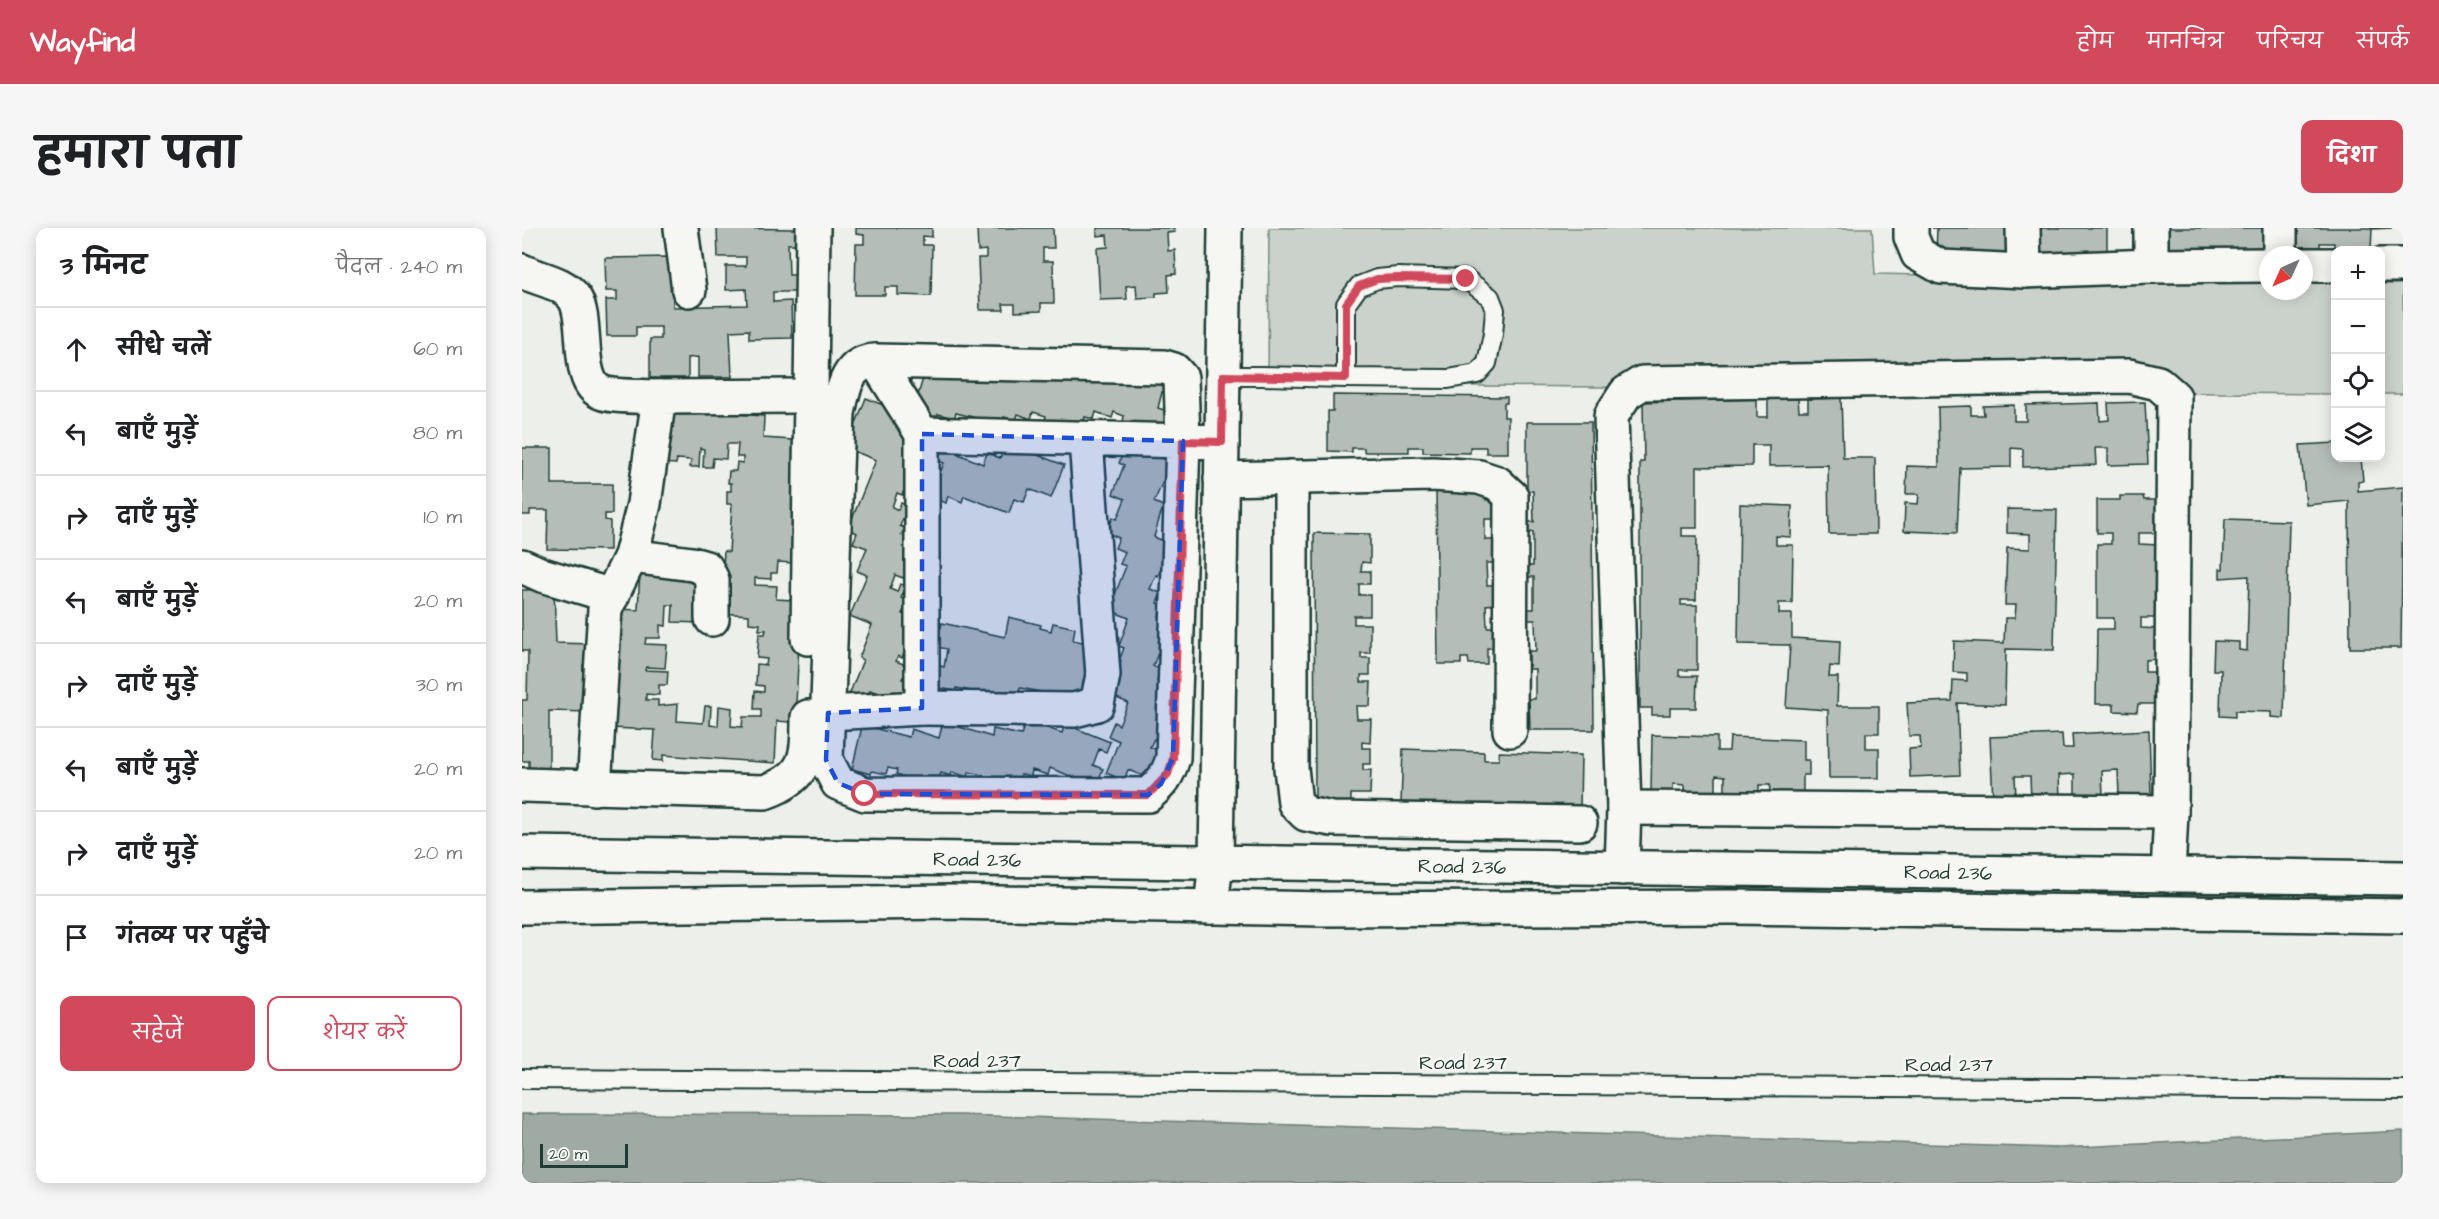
<!DOCTYPE html>
<html lang="hi">
<head>
<meta charset="utf-8">
<style>
  :root { --surface:#fff; --page:#f6f6f6; --text:#202124; --muted:#757577; --line:#e0e0e0; --accent:#d1495b }
  body { margin:0; font-family:"Architects Daughter","Playpen Sans Deva",sans-serif; background:var(--page); color:var(--text) }
  .controls { position:absolute; right:18px; top:18px; display:grid; overflow:hidden; border-radius:12px; box-shadow:0 3px 15px #0003 }
  .controls button { width:54px; height:54px; display:grid; place-items:center; padding:0; border:0; border-bottom:2px solid var(--line); background:var(--surface); color:var(--text); font:30px sans-serif }
  .compass { position:absolute; left:1737px; top:18px; width:54px; height:54px; border-radius:50%; background:var(--surface); box-shadow:0 3px 15px #0003; rotate:225deg }
  .scale { position:absolute; left:18px; bottom:15px; width:88px; box-sizing:border-box; padding-left:6px; border:3px solid #1f3d34; border-top:0; font-size:16px; line-height:21px; white-space:nowrap; color:#1f3d34; -webkit-text-stroke:4px #f6f6f2; paint-order:stroke }
  .stop { position:absolute; width:18px; height:18px; margin:-14px; border:4px solid #d1495b; border-radius:50%; background:#fff }
  .stop.end { background:#d1495b; border-color:#fff; box-shadow:0 2px 6px #0008 }
  .list { margin:0; padding:0; list-style:none }
  h2 { display:flex; justify-content:space-between; align-items:center; height:78px; margin:0; padding:0 24px; font-size:26px }
  h2 small { font-size:20px; font-weight:400; color:var(--muted) }
  .list li { display:grid; grid-template-columns:39px 1fr auto; gap:18px; align-items:center; box-sizing:border-box; height:84px; padding:0 24px; border-top:2px solid var(--line) }
  .list b { display:block; font-size:22px; white-space:nowrap }
  .list em { font-size:20px; font-style:normal; color:var(--muted) }
  .actions { display:flex; gap:12px; padding:18px 24px }
  .actions a { flex:1; padding:14px 0; border:2px solid var(--accent); border-radius:12px; text-align:center; font-size:21px; color:var(--accent) }
  .actions .main { background:var(--accent); color:#fff }
  .icon { flex:none; width:33px; height:33px; fill:none; stroke:currentColor; stroke-width:2; stroke-linecap:round; stroke-linejoin:round }
  .map { position:relative; flex:none; width:1881px; height:955px; overflow:hidden; border-radius:12px }
  header { display:flex; align-items:center; gap:36px; box-sizing:border-box; height:84px; padding:0 30px; background:var(--accent); color:#fff }
  header strong { font-size:28px }
  nav { display:flex; gap:33px; margin-inline-start:auto; font-size:21px }
  .intro { display:flex; align-items:center; justify-content:space-between; box-sizing:border-box; height:144px; padding:0 36px }
  h1 { margin:0; font-size:42px }
  .button { padding:15px 27px; border-radius:12px; background:var(--accent); color:#fff; font-size:21px; font-weight:700 }
  main { display:flex; gap:36px; padding:0 36px }
  aside { flex:1; background:var(--surface); border-radius:12px; box-shadow:0 3px 15px #0003 }
  .map>svg:first-child { display:block }
</style>
</head>
<body>
<header>
<strong>Wayfind</strong>
<nav><a>होम</a><a>मानचित्र</a><a>परिचय</a><a>संपर्क</a></nav>
</header>
<div class="intro"><h1>हमारा पता</h1><a class="button">दिशा</a></div>
<main>
<aside>
<h2>3 मिनट<small>पैदल · 240 m</small></h2>
<ul class="list">
<li><svg class="icon" aria-label="ahead" viewBox="0 0 24 24"><path d="M12 20V5M6 11l6-6 6 6"/></svg><div><b>सीधे चलें</b></div><em>60 m</em></li>
<li><svg class="icon" aria-label="left" viewBox="0 0 24 24"><path d="M17 20v-9H6M10 6l-5 5 5 5"/></svg><div><b>बाएँ मुड़ें</b></div><em>80 m</em></li>
<li><svg class="icon" aria-label="right" viewBox="0 0 24 24"><path d="M7 20v-9h11M14 6l5 5-5 5"/></svg><div><b>दाएँ मुड़ें</b></div><em>10 m</em></li>
<li><svg class="icon" aria-label="left" viewBox="0 0 24 24"><path d="M17 20v-9H6M10 6l-5 5 5 5"/></svg><div><b>बाएँ मुड़ें</b></div><em>20 m</em></li>
<li><svg class="icon" aria-label="right" viewBox="0 0 24 24"><path d="M7 20v-9h11M14 6l5 5-5 5"/></svg><div><b>दाएँ मुड़ें</b></div><em>30 m</em></li>
<li><svg class="icon" aria-label="left" viewBox="0 0 24 24"><path d="M17 20v-9H6M10 6l-5 5 5 5"/></svg><div><b>बाएँ मुड़ें</b></div><em>20 m</em></li>
<li><svg class="icon" aria-label="right" viewBox="0 0 24 24"><path d="M7 20v-9h11M14 6l5 5-5 5"/></svg><div><b>दाएँ मुड़ें</b></div><em>20 m</em></li>
<li><svg class="icon" aria-label="arrive" viewBox="0 0 24 24"><path d="M6 21V4h12l-3 4 3 4H6"/></svg><div><b>गंतव्य पर पहुँचे</b></div></li>
</ul>
<div class="actions"><a class="main">सहेजें</a><a>शेयर करें</a></div>
</aside>
<div class="map">
<svg width="1881" height="955" viewBox="0 0 1881 955">
  <rect width="100%" height="100%" fill="#edefea"/>
  <filter id="ink" filterUnits="userSpaceOnUse"><feTurbulence type="fractalNoise" baseFrequency=".0167" numOctaves="2"/><feDisplacementMap in="SourceGraphic" scale="12" xChannelSelector="R" yChannelSelector="G"/><feConvolveMatrix kernelMatrix="1 2 1 2 8 2 1 2 1" color-interpolation-filters="sRGB"/></filter>
  <g filter="url(#ink)">
    <!-- green -->
    <g fill="#cbd2cc" stroke="#758880" stroke-width="1.5">
      <polygon points="747,0 1350,0 1353,46 1746,54 1746,63 1782,63 1782,54 1813,55 1813,166 746,156"/>
      <polygon points="1858,56 1881,56 1881,166 1859,166"/>
    </g>
    <!-- water -->
    <polygon fill="#9faaa4" stroke="#6c7e77" stroke-width="1.5" points="0,886 438,887 1537,920 1881,903 1881,955 0,955"/>
    <!-- building -->
    <g fill="#b4bdb8" stroke="#1f3d34" stroke-width="1.5">
      <polygon points="195,0 274,1 274,16 266,16 267,47 275,47 276,64 251,64 251,74 269,73 270,110 227,111 227,102 208,103 210,149 176,149 176,129 166,130 166,150 128,150 128,111 139,111 139,99 114,99 114,108 85,108 84,72 95,72 95,63 84,63 83,30 150,29 151,79 225,77 224,61 204,62 204,38 224,38 224,29 196,29"/>
      <polygon points="334,0 410,0 410,9 401,8 401,17 410,17 409,68 376,67 376,59 363,59 363,67 333,67 334,16 342,16 342,7 334,6"/>
      <polygon points="455,0 531,0 532,20 521,20 521,33 531,33 532,75 519,75 519,83 493,84 493,76 481,76 482,82 458,82 456,30 464,30 464,22 456,23"/>
      <polygon points="575,0 652,0 653,4 645,5 646,23 653,22 654,46 646,47 647,64 634,65 634,69 615,70 614,57 604,58 605,71 578,72 575,20 586,19 585,7 575,8"/>
      <polygon points="1410,0 1495,0 1487,30 1414,28 1415,0"/>
      <polygon points="1505,0 1585,0 1585,27 1512,28"/>
      <polygon points="1646,0 1742,0 1744,27 1647,30"/>
      <polygon points="1773,0 1870,0 1850,1 1849,22 1814,22 1811,33 1812,15 1798,15 1798,32 1772,27"/>
      <polygon points="405,135 535,148 560,155 567,139 652,154 649,167 640,164 636,180 645,183 639,204 601,194 602,188 592,184 590,190 574,184 572,191 563,189 559,202 523,192 524,188 511,184 509,191 496,186 494,192 482,189 478,202 459,191 434,185 432,190 416,186 414,192 391,186"/>
      <polygon points="811,167 985,169 985,175 982,175 982,189 986,189 986,225 964,225 964,219 948,219 948,225 901,224 901,219 887,219 887,224 842,224 842,220 830,220 830,224 806,223 806,183 811,183"/>
      <polygon points="344,170 378,184 387,197 382,211 386,213 382,225 395,230 380,267 375,265 370,279 376,282 379,275 386,278 378,298 383,300 379,307 396,314 381,350 373,347 368,361 375,364 378,356 384,358 379,370 386,372 380,386 395,393 380,430 376,428 374,433 386,438 380,451 387,454 379,474 348,462 343,474 327,467 341,432 337,430 350,397 328,388 345,347 335,343 345,320 331,315 335,305 326,301 354,232 324,220"/>
      <polygon points="1319,170 1321,230 1353,230 1354,306 1307,306 1306,237 1247,238 1247,217 1230,217 1230,238 1175,239 1175,300 1160,300 1160,308 1175,308 1174,372 1159,372 1159,377 1175,377 1175,442 1157,442 1157,448 1175,448 1174,480 1148,480 1148,487 1130,487 1130,480 1118,480 1118,234 1122,234 1121,174 1235,171 1235,189 1246,189 1246,171 1276,171 1277,183 1286,183 1286,171"/>
      <polygon points="1623,174 1626,236 1586,237 1586,220 1573,220 1574,237 1501,239 1501,221 1489,220 1489,239 1438,240 1435,305 1382,303 1383,275 1396,276 1397,266 1384,266 1385,238 1417,239 1416,179 1449,178 1449,187 1462,187 1461,178 1492,177 1492,193 1504,193 1504,177 1577,175 1578,193 1587,192 1586,175"/>
      <polygon points="141,181 242,188 241,210 286,213 285,336 256,334 255,345 249,345 249,351 233,350 233,357 255,358 254,371 287,373 278,395 274,476 280,477 280,495 255,493 253,535 141,527 141,533 131,532 133,502 89,500 96,381 116,382 118,342 182,346 179,395 150,394 151,377 145,377 144,398 138,397 138,410 124,410 123,416 145,417 143,440 124,439 123,442 146,443 145,457 137,457 137,467 124,466 124,472 136,472 136,478 156,476 155,493 181,495 183,478 189,478 188,497 196,498 197,478 210,480 209,498 220,499 221,489 239,489 239,481 232,481 233,463 242,464 242,458 234,457 235,436 244,437 245,431 235,430 237,406 243,406 244,402 237,402 238,396 227,395 227,387 198,385 202,323 207,324 210,276 205,276 205,263 209,263 209,255 206,255 207,243 214,243 215,234 221,235 221,229 215,229 216,216 205,216 204,231 191,230 190,239 181,239 182,221 178,220 177,239 168,239 169,232 155,231 154,236 138,235"/>
      <polygon points="1005,194 1069,194 1072,502 1008,502 1007,471 1013,471 1013,441 1007,441 1007,423 1014,423 1013,392 1006,392 1006,381 1012,381 1012,349 1006,349 1006,338 1011,338 1011,304 1006,305 1005,294 1012,294 1011,263 1005,263"/>
      <polygon points="605,215 650,233 632,274 641,278 632,309 649,316 636,348 634,347 628,361 639,365 635,375 641,377 637,388 653,394 640,427 636,425 631,438 640,442 635,453 639,454 635,465 651,472 635,512 632,511 628,519 642,524 628,560 616,555 619,547 606,542 602,552 584,545 597,513 586,508 592,494 597,497 606,475 586,466 599,433 597,433 602,420 597,418 607,390 587,382 604,338 598,336 603,324 593,320 597,310 585,305 591,289 595,291 603,271 591,266 602,237 597,235"/>
      <polygon points="1814,215 1814,230 1839,230 1841,253 1836,254 1836,263 1881,259 1879,420 1828,420 1827,273 1784,277 1778,217"/>
      <polygon points="419,219 461,236 465,225 478,230 482,221 497,226 499,221 542,237 529,270 507,261 502,274 492,271 487,285 442,268 440,274 426,268 424,275 409,269 422,235 414,232"/>
      <polygon points="0,220 30,220 30,256 90,256 90,286 83,286 83,292 88,293 88,322 25,321 26,282 8,282 8,287 0,287"/>
      <polygon points="944,259 964,259 964,272 973,271 973,291 963,291 963,312 973,312 973,335 964,335 965,357 974,357 974,376 964,377 965,399 974,399 975,420 965,420 965,436 947,436 946,430 939,430 939,436 916,436 914,260 937,260 938,266 944,266"/>
      <polygon points="1598,268 1621,268 1622,272 1636,272 1636,305 1617,305 1617,316 1636,317 1636,390 1619,390 1619,400 1636,401 1636,431 1623,432 1623,444 1636,444 1636,476 1616,476 1615,484 1592,483 1592,476 1574,476 1575,401 1592,401 1592,390 1575,390 1575,316 1589,316 1589,305 1575,305 1575,272 1598,272"/>
      <polygon points="1218,276 1270,278 1269,309 1254,308 1254,317 1271,317 1270,375 1257,375 1257,386 1270,386 1270,410 1318,413 1317,439 1308,438 1307,449 1316,449 1315,478 1357,478 1357,505 1344,505 1344,520 1357,520 1357,550 1307,550 1306,482 1264,479 1268,417 1216,416"/>
      <polygon points="1485,281 1535,282 1532,422 1484,421 1483,477 1435,475 1438,547 1388,549 1387,521 1399,520 1398,508 1387,508 1385,475 1430,473 1431,452 1445,453 1445,445 1431,444 1432,413 1482,415 1483,390 1493,390 1494,377 1483,377 1485,320 1508,321 1508,306 1485,305"/>
      <polygon points="1703,291 1767,293 1762,490 1749,489 1749,484 1713,483 1713,489 1698,488 1699,442 1691,442 1692,413 1717,414 1717,422 1725,423 1727,348 1698,350 1698,341 1701,341"/>
      <polygon points="792,305 848,306 848,335 840,334 839,343 848,343 848,356 837,356 837,367 848,367 848,388 832,388 832,396 848,396 848,425 839,425 839,430 848,430 848,447 839,447 839,454 849,454 848,478 834,478 835,491 849,491 848,515 840,514 840,520 849,520 849,536 841,536 841,542 849,542 848,566 829,566 829,574 793,574"/>
      <polygon points="32,361 34,415 71,416 71,437 61,437 61,462 71,463 70,484 27,483 27,540 7,540 7,533 0,533 0,472 5,472 6,423 0,423 0,362"/>
      <polygon points="487,389 519,397 518,400 529,403 531,395 553,400 551,412 578,418 565,440 562,451 571,453 566,473 498,460 497,465 487,463 484,475 454,469 455,464 434,460 434,463 411,459 415,437 422,439 425,421 414,419 420,395 483,409"/>
      <polygon points="423,485 437,488 434,498 470,509 471,501 499,507 505,488 513,496 540,505 543,496 588,514 584,524 577,521 571,537 581,541 574,558 528,540 526,547 510,542 509,548 499,546 497,556 447,544 446,549 430,544 429,548 419,545 414,559 374,546 375,542 366,540 364,546 350,543 349,546 330,541 342,490 353,492 351,500 387,509 389,501 417,510"/>
      <polygon points="1627,502 1629,567 1597,568 1596,542 1580,543 1581,569 1553,570 1553,546 1537,547 1538,570 1509,571 1508,548 1493,548 1494,572 1471,573 1468,509 1540,506 1541,520 1551,520 1550,506"/>
      <polygon points="1130,507 1195,509 1195,523 1207,523 1208,509 1282,512 1282,532 1287,532 1287,547 1281,547 1281,569 1247,568 1248,557 1237,557 1237,568 1203,567 1203,548 1194,547 1194,566 1163,566 1163,557 1151,556 1151,565 1129,565"/>
      <polygon points="881,521 962,524 962,532 977,532 977,524 1059,527 1058,581 879,575"/>
    </g>
    <g fill="none" stroke-linecap="round" stroke-linejoin="round">
      <!-- service casing -->
      <g stroke="#1f3d34" stroke-width="22">
        <g id="service">
          <polyline points="701,148 740,148 824,150 926,151 955,146 965,135 971,106 973,82 968,69 944,51 876,49 855,51 837,58 824,76 824,150"/>
          <polyline points="0,851 1881,862"/>
        </g>
      </g>
      <!-- minor casing -->
      <g stroke="#1f3d34" stroke-width="38">
        <g id="minor">
          <polyline points="159,0 167,62"/>
          <polyline points="1389,0 1389,9 1396,26 1419,39 1502,43 1629,38 1746,37"/>
          <polyline points="1501,0 1502,43"/>
          <polyline points="1629,0 1629,38"/>
          <polyline points="1758,0 1758,27"/>
          <polyline points="1782,37 1814,37"/>
          <polyline points="1858,37 1881,37"/>
          <path d="M0 43C15 51 43 54 53 71 67 94 52 155 81 165 92 169 123 168 137 169"/>
          <polyline points="354,133 400,206"/>
          <path d="M564 212 581 447 575 476 552 482 400 480V206L661 213 659 150 652 142 642 139 354 133C325 133 321 162 316 185L304 532 316 555 343 566 626 567C640 555 646 547 651 530L661 213 700 214"/>
          <polyline points="769,249 769,540 773,575 784,586 810,591 1058,595"/>
          <polyline points="699,251 911,246 957,249 975,255 989,268 988,502"/>
          <polyline points="109,328 170,336 184,340 190,352 190,391"/>
          <polyline points="0,338 20,347 90,368"/>
          <polyline points="286,410 291,0"/>
          <polyline points="306,485 400,480"/>
          <path d="M0 557 243 564C285 549 286 530 286 489"/>
          <polyline points="72,560 83,381 109,328 122,276 137,169 288,168"/>
          <polyline points="1102,580 1649,584"/>
          <polyline points="1100,640 1102,580 1089,188 1104,165 1120,155 1607,148 1636,155 1652,169 1649,584 1646,647"/>
          <polyline points="689,679 694,634 703,0"/>
        </g>
      </g>
      <!-- tertiary casing -->
      <g stroke="#1f3d34" stroke-width="38">
        <g id="tertiary">
          <polyline points="0,625 1881,650"/>
          <polyline points="0,679 428,674 801,681 1209,679 1881,688"/>
        </g>
      </g>
      <!-- service -->
      <use href="#service" stroke="#f6f6f2" stroke-width="18"/>
      <!-- minor -->
      <use href="#minor" stroke="#f6f6f2" stroke-width="33"/>
      <!-- tertiary -->
      <use href="#tertiary" stroke="#f6f6f2" stroke-width="33"/>
    </g>
  </g>
  <g fill="none" stroke-linecap="round" stroke-linejoin="round" filter="url(#ink)">
    <!-- route -->
    <polyline stroke="#d1495b" stroke-width="8" points="343,566 626,567 646,546 651,530 661,213 700,214 701,148 824,150 824,76 837,58 855,51 876,50 944,51"/>
  </g>
  <!-- marked area -->
  <path fill="#1d4ed8" fill-opacity="0.2" stroke="#1d4ed8" stroke-width="4.5" stroke-dasharray="12 8" stroke-linejoin="round" d="M400 206 661 213 651 530 639 556 626 567 343 566 316 555 304 532 306 485 400 480Z"/>
  <g text-anchor="middle" stroke-width="5" stroke-linejoin="round" paint-order="stroke">
    <!-- street labels -->
    <g font-size="20" fill="#1f3d34" stroke="#f6f6f2">
      <text transform="translate(455 631) rotate(1)" y="7">Road 236</text>
      <text transform="translate(940 638) rotate(1)" y="7">Road 236</text>
      <text transform="translate(1426 644) rotate(1)" y="7">Road 236</text>
      <text x="455" y="839">Road 237</text>
      <text x="941" y="841">Road 237</text>
      <text x="1427" y="843">Road 237</text>
    </g>
  </g>
</svg>
<div class="controls">
<button>+</button>
<button>−</button>
<button><svg class="icon" aria-label="locate" viewBox="0 0 24 24"><circle cx="12" cy="12" r="6"/><path d="M12 2v4M12 18v4M2 12h4M18 12h4"/></svg></button>
<button><svg class="icon" aria-label="layers" viewBox="0 0 24 24"><path d="M12 4l9 5-9 5-9-5zM3 14l9 5 9-5"/></svg></button>
</div>
<svg class="compass" viewBox="-18 -18 36 36"><path d="M0-13l5 13h-10z" fill="#e53935"/><path d="M0 13l5-13h-10z" fill="#757577"/></svg>
<div class="scale">20 m</div>
<div class="stop" style="left:343px;top:566px"></div>
<div class="stop end" style="left:944px;top:51px"></div>
</div>
</main>
</body>
</html>
